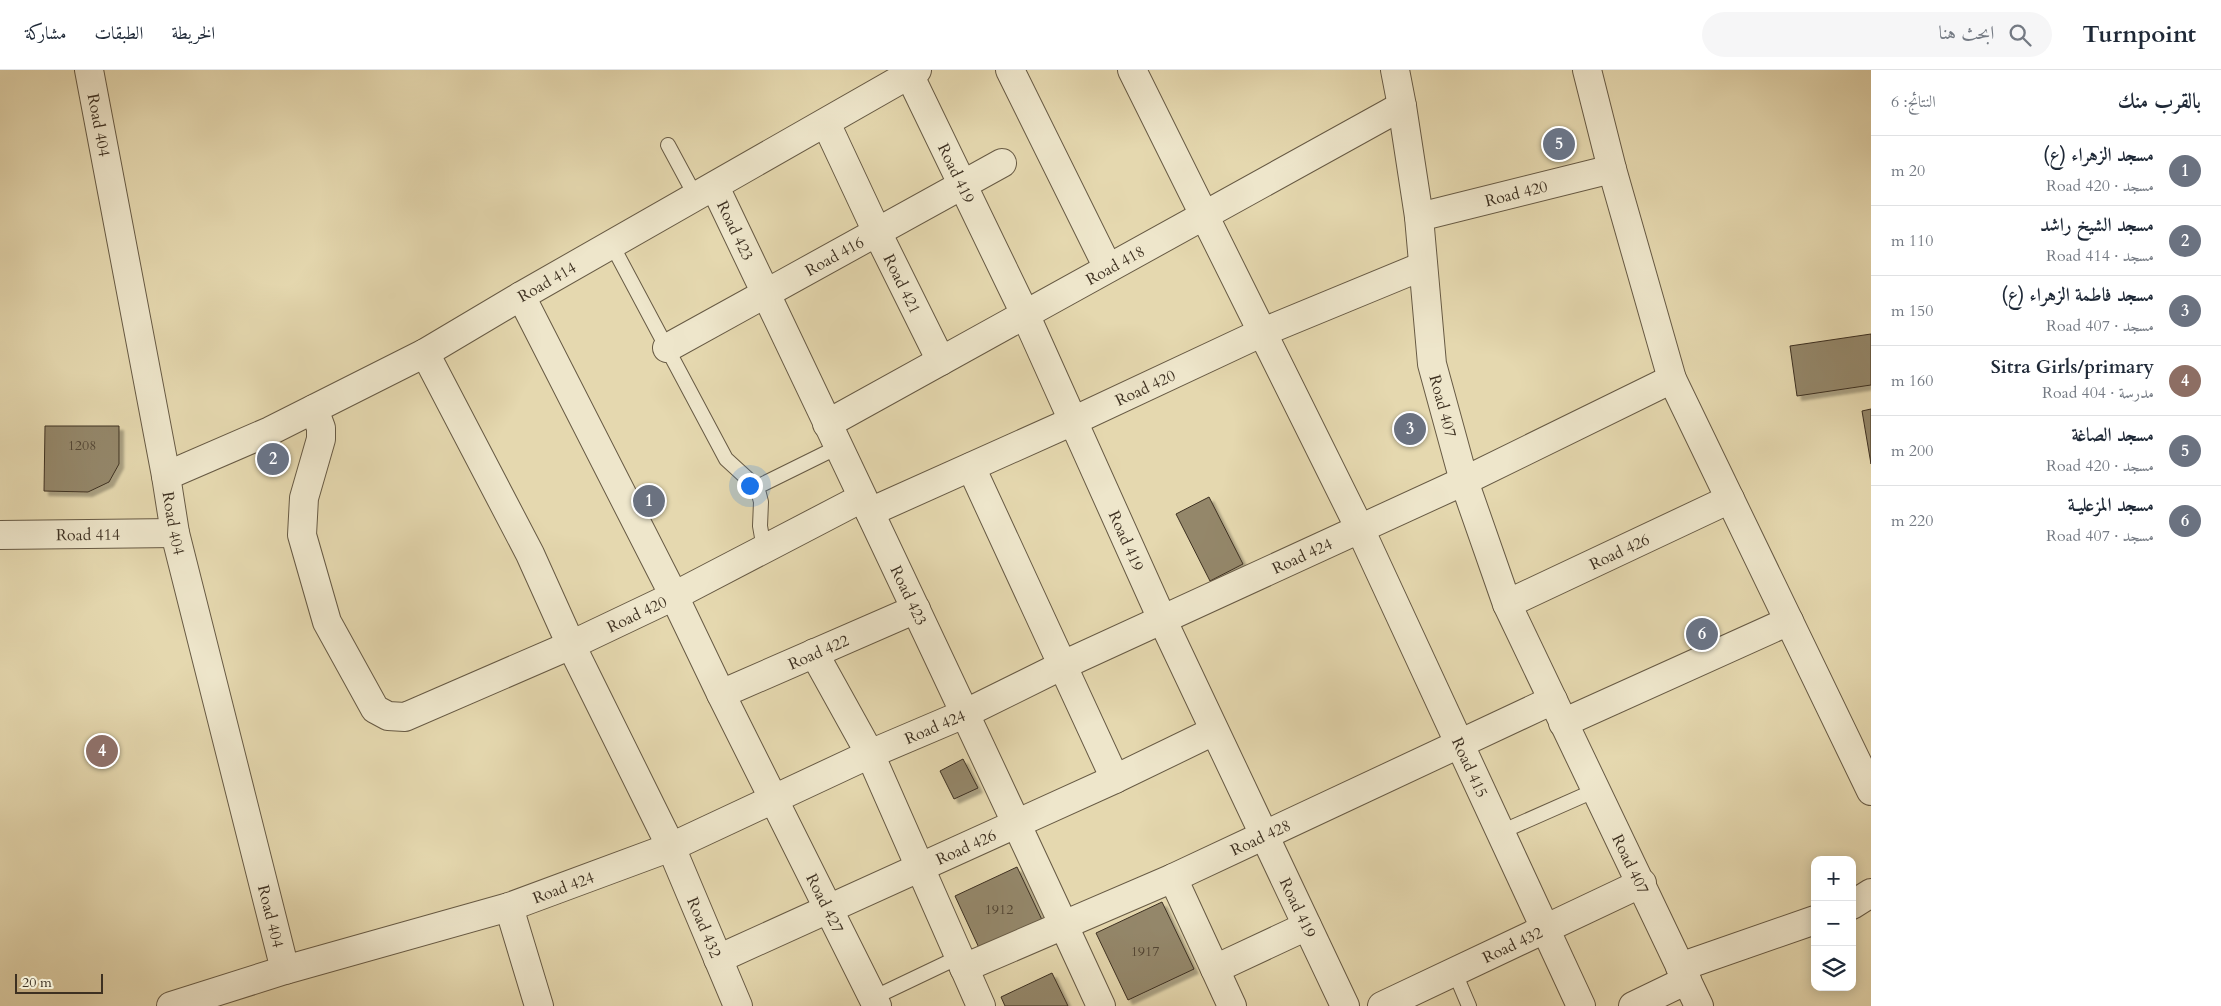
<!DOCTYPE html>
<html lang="ar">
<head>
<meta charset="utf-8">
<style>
  :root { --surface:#fff; --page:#f6f6f7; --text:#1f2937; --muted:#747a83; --line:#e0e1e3; --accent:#0f766e }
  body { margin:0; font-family:Cardo,Amiri,serif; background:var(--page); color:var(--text); direction:rtl }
  .controls { position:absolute; right:15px; bottom:15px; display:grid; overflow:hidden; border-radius:10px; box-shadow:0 2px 12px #0003 }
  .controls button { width:45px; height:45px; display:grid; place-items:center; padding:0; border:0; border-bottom:1px solid var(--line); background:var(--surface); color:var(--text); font:25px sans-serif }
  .scale { position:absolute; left:15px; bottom:12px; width:88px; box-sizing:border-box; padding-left:5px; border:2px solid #3d3021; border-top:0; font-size:14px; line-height:18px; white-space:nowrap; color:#3d3021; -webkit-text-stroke:4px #eee6cb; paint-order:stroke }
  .you { position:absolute; left:749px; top:415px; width:18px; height:18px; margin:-12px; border:4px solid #fff; border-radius:50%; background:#1a73e8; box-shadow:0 0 0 8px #1a73e833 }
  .badge { display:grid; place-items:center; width:32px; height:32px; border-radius:50%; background:var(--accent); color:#fff; font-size:16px; font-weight:700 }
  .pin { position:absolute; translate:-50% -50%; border:2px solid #fff; box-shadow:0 1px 5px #0006 }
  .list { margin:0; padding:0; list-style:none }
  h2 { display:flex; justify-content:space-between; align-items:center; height:65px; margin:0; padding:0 20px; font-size:21px }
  h2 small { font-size:16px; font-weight:400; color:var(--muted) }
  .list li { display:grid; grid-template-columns:32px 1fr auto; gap:15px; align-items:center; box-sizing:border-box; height:70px; padding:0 20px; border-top:1px solid var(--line) }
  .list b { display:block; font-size:19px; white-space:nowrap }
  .list p { margin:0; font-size:16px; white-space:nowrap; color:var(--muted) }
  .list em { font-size:16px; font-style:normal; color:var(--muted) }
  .icon { flex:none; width:28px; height:28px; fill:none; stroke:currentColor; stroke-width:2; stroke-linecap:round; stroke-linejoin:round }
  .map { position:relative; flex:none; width:1871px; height:936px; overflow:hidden; direction:ltr }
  header { display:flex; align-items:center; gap:30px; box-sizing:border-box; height:70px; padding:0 25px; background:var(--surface); border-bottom:1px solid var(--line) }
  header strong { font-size:24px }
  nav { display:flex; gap:28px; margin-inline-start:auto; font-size:18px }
  .search { width:350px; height:45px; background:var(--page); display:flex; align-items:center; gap:12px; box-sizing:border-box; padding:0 18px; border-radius:28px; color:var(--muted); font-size:19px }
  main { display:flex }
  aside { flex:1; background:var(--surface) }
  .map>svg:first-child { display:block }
</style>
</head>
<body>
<header>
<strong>Turnpoint</strong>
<div class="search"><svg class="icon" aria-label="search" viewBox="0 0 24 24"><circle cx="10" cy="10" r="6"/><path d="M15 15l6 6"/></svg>ابحث هنا</div>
<nav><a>الخريطة</a><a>الطبقات</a><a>مشاركة</a></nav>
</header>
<main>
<aside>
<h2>بالقرب منك<small>النتائج: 6</small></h2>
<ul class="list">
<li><span class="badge" style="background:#6b7280">1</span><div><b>مسجد الزهراء (ع)</b><p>مسجد · Road 420</p></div><em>20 m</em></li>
<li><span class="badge" style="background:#6b7280">2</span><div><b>مسجد الشيخ راشد</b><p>مسجد · Road 414</p></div><em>110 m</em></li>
<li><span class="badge" style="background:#6b7280">3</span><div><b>مسجد فاطمة الزهراء (ع)</b><p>مسجد · Road 407</p></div><em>150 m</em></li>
<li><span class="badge" style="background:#8d6e63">4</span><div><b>Sitra Girls/primary</b><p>مدرسة · Road 404</p></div><em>160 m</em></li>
<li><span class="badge" style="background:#6b7280">5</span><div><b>مسجد الصاغة</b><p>مسجد · Road 420</p></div><em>200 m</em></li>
<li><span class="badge" style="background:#6b7280">6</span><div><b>مسجد المزعليـة</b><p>مسجد · Road 407</p></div><em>220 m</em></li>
</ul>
</aside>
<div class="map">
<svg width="1871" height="936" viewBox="0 0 1871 936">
  <defs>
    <filter id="shadow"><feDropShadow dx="4.5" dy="4.5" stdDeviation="1" flood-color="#0004"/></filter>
  </defs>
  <rect width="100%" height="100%" fill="#e5d8af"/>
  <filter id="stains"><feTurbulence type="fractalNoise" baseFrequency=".004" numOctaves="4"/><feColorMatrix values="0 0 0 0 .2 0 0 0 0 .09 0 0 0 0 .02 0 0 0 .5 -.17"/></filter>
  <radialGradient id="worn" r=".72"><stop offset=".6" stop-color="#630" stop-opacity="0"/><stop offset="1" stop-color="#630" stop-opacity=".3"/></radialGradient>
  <!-- building -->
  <g fill="#94876b" stroke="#3d3021" filter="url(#shadow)">
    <polygon points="1871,264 1871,315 1797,326 1790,276"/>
    <polygon points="1871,339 1871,394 1862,341"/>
    <polygon points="45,356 119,356 119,394 109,412 88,422 44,421"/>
    <polygon points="1209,427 1243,494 1210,511 1176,444"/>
    <polygon points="963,689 978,718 954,729 940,701"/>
    <polygon points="1017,797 1043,852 980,880 955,826"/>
    <polygon points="1162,832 1194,899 1128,930 1096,863"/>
    <polygon points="1052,903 1068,936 1005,936 1001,927"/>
  </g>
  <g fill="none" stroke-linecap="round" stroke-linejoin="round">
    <!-- lane casing -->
    <g stroke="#675a44" stroke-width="16">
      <g id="lane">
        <polyline points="668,75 696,127"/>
        <polyline points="612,175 726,389 750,411 759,424 761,432 760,456 764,479"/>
        <polyline points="755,418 838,377"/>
        <polyline points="1501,762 1596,720"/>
        <polyline points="1455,903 1469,936"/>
        <polyline points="873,928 959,887"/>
      </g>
    </g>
    <!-- street casing -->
    <g stroke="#675a44" stroke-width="30">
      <g id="street">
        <path id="s1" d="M89 0 166 406 175 463 285 900"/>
        <polyline points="1010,0 1108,198"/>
        <path id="s2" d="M1132 0 1360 459 1581 936"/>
        <path id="s3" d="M1395 0 1402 36 1419 147 1432 294 1464 411 1507 534 1699 936"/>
        <polyline points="1587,0 1612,99 1672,309 1871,721"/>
        <path id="s4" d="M909 4 1025 244 1162 549 1345 936"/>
        <path id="s5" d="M826 53 877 162 941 291"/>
        <path id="s6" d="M715 117C845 389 975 662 1101 936"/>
        <path id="s7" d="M1419 147 1612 99"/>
        <path id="s8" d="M521 226 674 526 721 624 877 936"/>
        <path id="s9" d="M667 278 1002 93"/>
        <path id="s10" d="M425 283 530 484 571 575 671 777 738 936"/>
        <path id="s11" d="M314 339 321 358V369L304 428 302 465 327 552 375 639 388 646 405 647 571 575 674 526 862 428"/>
        <path id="s12" d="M827 354 1402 36"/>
        <polyline points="971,397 1115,709"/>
        <path id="s13" d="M166 406 270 361 425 283 521 226 917 0"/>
        <path id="s14" d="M870 442 1073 351 1263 262 1423 196"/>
        <path id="s15" d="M0 465 175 463"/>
        <path id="s16" d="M1507 534 1730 429"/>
        <polyline points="814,583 870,684 981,936"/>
        <path id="s17" d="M721 624 916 539"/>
        <polyline points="1563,653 1789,551"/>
        <polyline points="1173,808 1232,936"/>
        <polyline points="1852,835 1871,823"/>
        <polyline points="509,837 539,936"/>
        <path id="s18" d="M718 889 1115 709 1214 661"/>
        <polyline points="1680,897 1815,850"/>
        <path id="s19" d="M964 898 1173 808 1553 630"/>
        <polyline points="1215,899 1307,856"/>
        <path id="s20" d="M171 936 285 900 509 837 671 777 870 684 964 644 1061 596 1464 411 1672 309"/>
        <path id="s21" d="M1382 936 1642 813"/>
        <polyline points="1633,936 1687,910"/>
      </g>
    </g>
    <!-- lane -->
    <use href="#lane" stroke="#eee6cb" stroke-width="14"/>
    <!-- street -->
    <use href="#street" stroke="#eee6cb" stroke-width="28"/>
  </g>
  <g text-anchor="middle" stroke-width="4.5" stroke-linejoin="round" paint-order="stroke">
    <!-- number labels -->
    <g font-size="14" fill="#534634">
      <text x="82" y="380">1208</text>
      <text x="999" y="844">1912</text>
      <text x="1145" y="886">1917</text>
    </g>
    <!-- street labels -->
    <g font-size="16" fill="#3d3021" stroke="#eee6cb">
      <text dy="6" stroke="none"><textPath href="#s1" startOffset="56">Road 404</textPath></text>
      <text dy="6" stroke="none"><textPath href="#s4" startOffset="110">Road 419</textPath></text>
      <text dy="6" stroke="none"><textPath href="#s7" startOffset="100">Road 420</textPath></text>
      <text dy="6" stroke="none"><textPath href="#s6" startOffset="48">Road 423</textPath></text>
      <text dy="6" stroke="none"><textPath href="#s9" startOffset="191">Road 416</textPath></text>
      <text dy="6" stroke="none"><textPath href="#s12" startOffset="329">Road 418</textPath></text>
      <text dy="6" stroke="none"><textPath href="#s13" startOffset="428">Road 414</textPath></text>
      <text dy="6" stroke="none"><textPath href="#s5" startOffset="178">Road 421</textPath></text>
      <text dy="6" stroke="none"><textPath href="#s14" startOffset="302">Road 420</textPath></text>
      <text dy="6" stroke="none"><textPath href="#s3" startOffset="340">Road 407</textPath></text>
      <text dy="6" stroke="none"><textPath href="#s1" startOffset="461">Road 404</textPath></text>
      <text dy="6" stroke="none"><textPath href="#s15" startOffset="88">Road 414</textPath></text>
      <text dy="6" stroke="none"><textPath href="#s4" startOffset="515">Road 419</textPath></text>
      <text dy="6" stroke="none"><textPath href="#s16" startOffset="124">Road 426</textPath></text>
      <text dy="6" stroke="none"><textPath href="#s20" startOffset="1220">Road 424</textPath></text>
      <text dy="6" stroke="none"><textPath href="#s6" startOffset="452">Road 423</textPath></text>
      <text dy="6" stroke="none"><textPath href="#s11" startOffset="605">Road 420</textPath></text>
      <text dy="6" stroke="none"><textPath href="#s17" startOffset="106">Road 422</textPath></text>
      <text dy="6" stroke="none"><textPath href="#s20" startOffset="815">Road 424</textPath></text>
      <text dy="6" stroke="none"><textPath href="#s2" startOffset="775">Road 415</textPath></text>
      <text dy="6" stroke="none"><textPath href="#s19" startOffset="324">Road 428</textPath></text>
      <text dy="6" stroke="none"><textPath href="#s18" startOffset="272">Road 426</textPath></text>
      <text dy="6" stroke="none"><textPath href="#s3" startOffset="836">Road 407</textPath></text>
      <text dy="6" stroke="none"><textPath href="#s20" startOffset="410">Road 424</textPath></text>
      <text dy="6" stroke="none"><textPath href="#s8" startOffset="679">Road 427</textPath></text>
      <text dy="6" stroke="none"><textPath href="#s4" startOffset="920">Road 419</textPath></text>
      <text dy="6" stroke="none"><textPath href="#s1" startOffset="866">Road 404</textPath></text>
      <text dy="6" stroke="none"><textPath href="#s10" startOffset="639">Road 432</textPath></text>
      <text dy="6" stroke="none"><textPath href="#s21" startOffset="144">Road 432</textPath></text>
    </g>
  </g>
  <rect width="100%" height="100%" filter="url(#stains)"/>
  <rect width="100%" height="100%" fill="url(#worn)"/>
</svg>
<div class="controls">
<button>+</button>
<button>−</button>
<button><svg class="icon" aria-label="layers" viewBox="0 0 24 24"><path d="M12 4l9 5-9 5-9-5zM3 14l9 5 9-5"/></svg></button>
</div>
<div class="scale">20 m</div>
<div class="you"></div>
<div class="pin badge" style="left:649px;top:431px;background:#6b7280">1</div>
<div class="pin badge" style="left:273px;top:389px;background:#6b7280">2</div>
<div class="pin badge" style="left:1410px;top:359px;background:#6b7280">3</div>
<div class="pin badge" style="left:102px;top:681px;background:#8d6e63">4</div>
<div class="pin badge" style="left:1559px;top:74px;background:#6b7280">5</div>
<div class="pin badge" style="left:1702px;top:564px;background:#6b7280">6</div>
</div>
</main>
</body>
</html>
